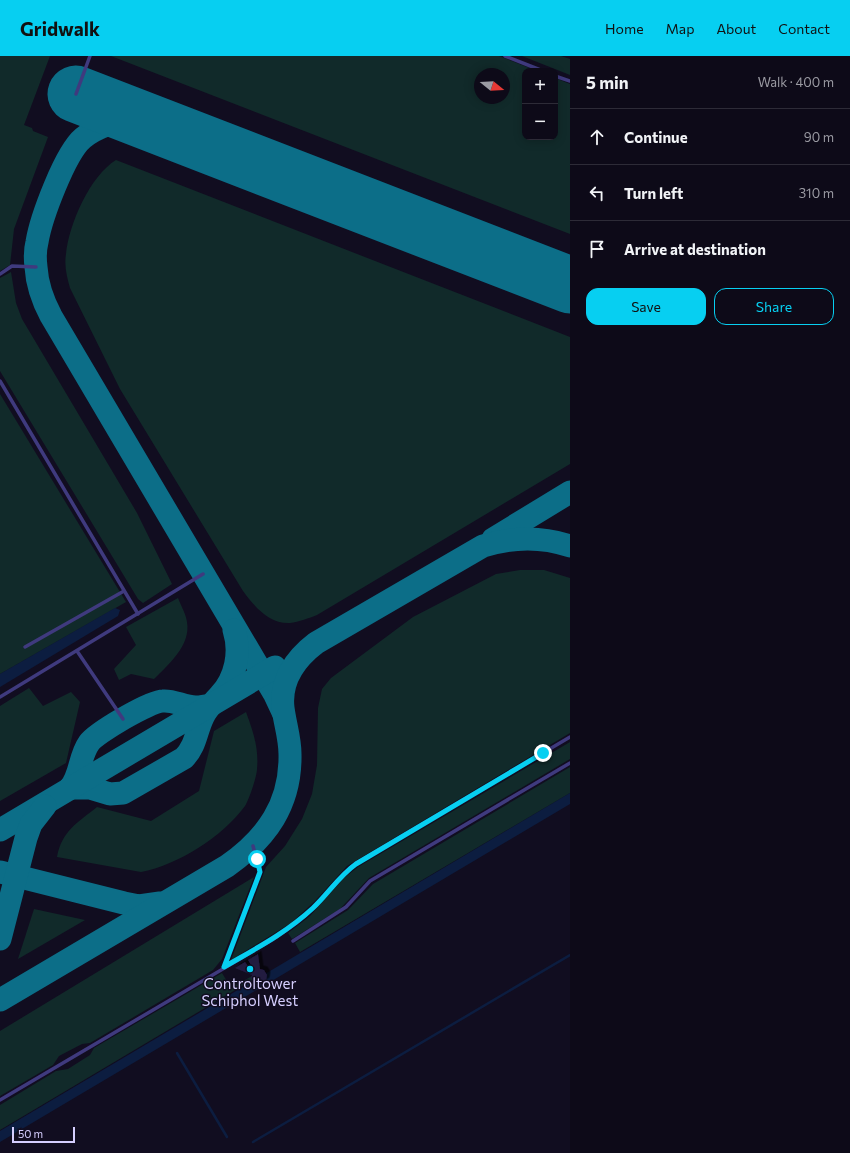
<!DOCTYPE html>
<html lang="en">
<head>
<meta charset="utf-8">
<style>
  :root { --surface:#0d0a18; --page:#161321; --text:#f1f3f6; --muted:#9a9aa2; --line:#2d2b37; --accent:#07cff1 }
  body { margin:0; font-family:Commissioner,sans-serif; background:var(--page); color:var(--text) }
  .controls { position:absolute; right:12px; top:12px; display:grid; overflow:hidden; border-radius:8px; box-shadow:0 2px 10px #0003 }
  .controls button { width:36px; height:36px; display:grid; place-items:center; padding:0; border:0; border-bottom:1px solid var(--line); background:var(--surface); color:var(--text); font:20px sans-serif }
  .compass { position:absolute; left:474px; top:12px; width:36px; height:36px; border-radius:50%; background:var(--surface); box-shadow:0 2px 10px #0003; rotate:108deg }
  .scale { position:absolute; left:12px; bottom:10px; width:63px; box-sizing:border-box; padding-left:4px; border:2px solid #d5cefe; border-top:0; font-size:11px; line-height:14px; white-space:nowrap; color:#d5cefe; -webkit-text-stroke:3px #110d20; paint-order:stroke }
  .stop { position:absolute; width:12px; height:12px; margin:-9px; border:3px solid #07cff1; border-radius:50%; background:#fff }
  .stop.end { background:#07cff1; border-color:#fff; box-shadow:0 1px 4px #0008 }
  .list { margin:0; padding:0; list-style:none }
  h2 { display:flex; justify-content:space-between; align-items:center; height:52px; margin:0; padding:0 16px; font-size:17px }
  h2 small { font-size:13px; font-weight:400; color:var(--muted) }
  .list li { display:grid; grid-template-columns:26px 1fr auto; gap:12px; align-items:center; box-sizing:border-box; height:56px; padding:0 16px; border-top:1px solid var(--line) }
  .list b { display:block; font-size:15px; white-space:nowrap }
  .list em { font-size:13px; font-style:normal; color:var(--muted) }
  .actions { display:flex; gap:8px; padding:12px 16px }
  .actions a { flex:1; padding:9px 0; border:1px solid var(--accent); border-radius:12px; text-align:center; font-size:14px; color:var(--accent) }
  .actions .main { background:var(--accent); color:#111 }
  .icon { flex:none; width:22px; height:22px; fill:none; stroke:currentColor; stroke-width:2; stroke-linecap:round; stroke-linejoin:round }
  .map { position:relative; flex:none; width:570px; height:1097px; overflow:hidden }
  header { display:flex; align-items:center; gap:24px; box-sizing:border-box; height:56px; padding:0 20px; background:var(--accent); color:#111 }
  header strong { font-size:19px }
  nav { display:flex; gap:22px; margin-inline-start:auto; font-size:14px }
  main { display:flex }
  aside { flex:1; background:var(--surface) }
  .map>svg:first-child { display:block }
</style>
</head>
<body>
<header>
<strong>Gridwalk</strong>
<nav><a>Home</a><a>Map</a><a>About</a><a>Contact</a></nav>
</header>
<main>
<div class="map">
<svg width="570" height="1097" viewBox="0 0 570 1097">
  <defs>
    <filter id="shadow"><feDropShadow dx="3.5" dy="-3.5" stdDeviation="0" flood-color="#0009"/></filter>
  </defs>
  <rect width="100%" height="100%" fill="#110d20"/>
  <!-- green -->
  <g fill="#112a2a" fill-rule="evenodd">
    <polygon points="0,0 50,0 24,69 32,72 33,75 48,81 14,173 10,209 0,215"/>
    <path d="M111 0H499L537 15H525V81H555V22L570 28V178ZM480 18H504V42H480Z"/>
    <polygon points="522,0 561,0 570,3 570,19"/>
    <path d="M116 104 570 281V408L317 559C309 562 299 566 290 567 269 568 254 550 243 535L120 333 70 232C67 221 64 210 66 198 69 168 90 120 116 104Z"/>
    <polygon points="11,216 16,247 22,263 137,457 172,528 143,547 138,543 0,315 0,222"/>
    <polygon points="0,338 126,546 0,618"/>
    <polygon points="520,514 544,514 570,522 570,677 347,810 315,845 291,867 231,904 266,811 285,790 302,763 312,738 317,709 318,652 322,633 331,622 413,561 496,518"/>
    <path d="M178 542C181 550 186 558 187 566 191 589 169 608 154 623L131 618 119 624 114 613 136 589 126 571Z"/>
    <polygon points="29,632 43,650 71,636 80,646 66,707 0,745 0,650"/>
    <path d="M246 656C253 675 259 692 257 713 257 720 249 744 245 750 222 781 178 809 141 816L57 801C62 775 77 767 97 751L151 765 199 735 214 675Z"/>
    <polygon points="570,686 570,703 369,822 340,853 292,883 288,877 310,860 344,822 358,811"/>
    <polygon points="570,711 570,737 300,896 295,887 348,854 373,828"/>
    <polygon points="254,821 222,903 213,914 90,987 82,988 59,1000 53,1009 0,1040 0,975"/>
    <polygon points="34,853 85,864 18,903"/>
    <polygon points="222,917 231,932 252,920 252,924 0,1074 0,1049 56,1015 68,1013 90,999 94,992"/>
  </g>
  <!-- water -->
  <g fill="#0c1d40">
    <polygon points="115,552 120,554 118,560 0,631 0,618"/>
    <polygon points="570,737 570,748 0,1086 0,1075"/>
  </g>
  <g fill="none" stroke-linecap="round" stroke-linejoin="round">
    <!-- stream -->
    <g stroke="#0c1d40" stroke-width="2.5">
      <polyline points="177,997 227,1081"/>
      <polyline points="253,1086 570,899"/>
    </g>
    <!-- taxiway -->
    <g stroke="#0c6e88" stroke-width="23">
      <path d="M140 62C120 64 99 69 83 82 65 97 41 162 37 186 35 194 35 203 36 211 37 228 43 245 51 260L275 639 283 656"/>
      <polyline points="493,483 570,436"/>
      <path d="M70 732H90L110 738 123 737 184 702C196 690 196 675 203 661 207 652 214 646 220 639 236 622 241 596 234 574"/>
      <path d="M70 732C81 719 79 701 89 687 96 677 150 645 163 645 174 644 184 651 196 651 201 651 206 650 211 649"/>
      <polyline points="0,774 275,611"/>
      <polyline points="0,816 124,847 139,850 160,847"/>
      <polyline points="0,883 26,782 31,768 45,750"/>
      <path d="M0 944 227 810C267 782 291 748 290 698 290 682 285 668 283 652 280 625 295 603 316 587L483 490C512 481 541 480 570 490"/>
    </g>
    <!-- runway -->
    <polyline stroke="#0c6e88" stroke-width="57" points="76,38 570,229"/>
  </g>
  <!-- building -->
  <polygon fill="#231a40" filter="url(#shadow)" points="258,898 260,913 264,914 267,919 266,925 260,929 254,928 251,922 252,919 235,912 245,906 248,910 251,909 248,904"/>
  <g fill="none" stroke-linecap="round" stroke-linejoin="round">
    <!-- lane -->
    <g stroke="#3f3a7e" stroke-width="3.5">
      <polyline points="505,0 543,15"/>
      <polyline points="555,20 570,25"/>
      <polyline points="76,38 90,0"/>
      <polyline points="0,218 12,210 36,211"/>
      <polyline points="0,325 138,558"/>
      <polyline points="25,591 124,535"/>
      <polyline points="77,595 123,663"/>
      <polyline points="0,641 203,518"/>
      <polyline points="293,885 346,851 370,825 570,707"/>
      <polyline points="224,911 260,816 253,790"/>
      <path d="M0 1044 272 884C287 874 302 864 314 851 328 837 339 820 355 808L570 681"/>
    </g>
  </g>
  <g fill="none" stroke-linecap="round" stroke-linejoin="round">
    <!-- route -->
    <path stroke="#07cff1" stroke-width="5" d="M257 803 260 816 224 911C255 893 286 877 313 852 328 838 339 820 356 808L543 697"/>
  </g>
  <!-- markers -->
  <circle fill="#07cff1" stroke="#110d20" stroke-width="1.5" cx="250" cy="913" r="4"/>
  <g text-anchor="middle" stroke-width="3" stroke-linejoin="round" paint-order="stroke">
    <!-- poi labels -->
    <g font-size="15" fill="#d5cefe" stroke="#110d20">
      <text x="250" y="933">Controltower<tspan x="250" dy="17">Schiphol West</tspan></text>
    </g>
  </g>
</svg>
<div class="controls">
<button>+</button>
<button>−</button>
</div>
<svg class="compass" viewBox="-18 -18 36 36"><path d="M0-13l5 13h-10z" fill="#e53935"/><path d="M0 13l5-13h-10z" fill="#9a9aa2"/></svg>
<div class="scale">50 m</div>
<div class="stop" style="left:257px;top:803px"></div>
<div class="stop end" style="left:543px;top:697px"></div>
</div>
<aside>
<h2>5 min<small>Walk · 400 m</small></h2>
<ul class="list">
<li><svg class="icon" aria-label="ahead" viewBox="0 0 24 24"><path d="M12 20V5M6 11l6-6 6 6"/></svg><div><b>Continue</b></div><em>90 m</em></li>
<li><svg class="icon" aria-label="left" viewBox="0 0 24 24"><path d="M17 20v-9H6M10 6l-5 5 5 5"/></svg><div><b>Turn left</b></div><em>310 m</em></li>
<li><svg class="icon" aria-label="arrive" viewBox="0 0 24 24"><path d="M6 21V4h12l-3 4 3 4H6"/></svg><div><b>Arrive at destination</b></div></li>
</ul>
<div class="actions"><a class="main">Save</a><a>Share</a></div>
</aside>
</main>
</body>
</html>
